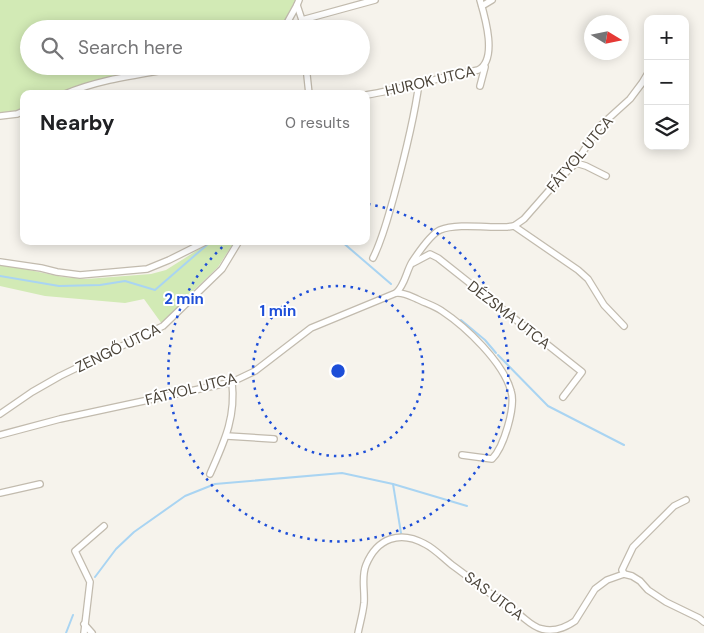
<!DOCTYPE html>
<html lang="en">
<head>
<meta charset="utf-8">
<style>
  :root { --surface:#fff; --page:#f6f6f6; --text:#202124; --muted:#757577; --line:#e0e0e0 }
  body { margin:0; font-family:"DM Sans",sans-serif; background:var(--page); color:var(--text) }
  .controls { position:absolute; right:15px; top:15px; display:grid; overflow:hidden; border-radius:10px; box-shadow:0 2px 12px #0003 }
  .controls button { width:45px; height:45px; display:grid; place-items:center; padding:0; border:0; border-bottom:1px solid var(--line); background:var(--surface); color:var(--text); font:25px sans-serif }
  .compass { position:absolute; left:584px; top:15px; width:45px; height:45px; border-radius:50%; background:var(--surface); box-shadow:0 2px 12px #0003; rotate:100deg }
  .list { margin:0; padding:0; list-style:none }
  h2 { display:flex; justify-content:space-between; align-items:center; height:65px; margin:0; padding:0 20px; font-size:21px }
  h2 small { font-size:16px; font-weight:400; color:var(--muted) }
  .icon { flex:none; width:28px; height:28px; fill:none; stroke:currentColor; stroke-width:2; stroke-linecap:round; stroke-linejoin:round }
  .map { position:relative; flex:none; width:704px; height:633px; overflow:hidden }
  .search { position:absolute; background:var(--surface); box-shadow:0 2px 12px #0003; left:20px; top:20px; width:350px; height:55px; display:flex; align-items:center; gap:12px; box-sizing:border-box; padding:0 18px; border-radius:28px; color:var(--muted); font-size:19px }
  .panel { position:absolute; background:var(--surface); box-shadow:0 2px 12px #0003; left:20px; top:90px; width:350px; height:155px; border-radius:10px }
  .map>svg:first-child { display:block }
</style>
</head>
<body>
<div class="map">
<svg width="704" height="633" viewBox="0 0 704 633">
  <rect width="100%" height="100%" fill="#f6f3ec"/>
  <!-- green -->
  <g fill="#d2eab5">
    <polygon points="0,0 299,0 281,29 29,29 29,66 186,66 141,74 65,94 24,94 24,111 0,116"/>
    <polygon points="212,241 234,242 218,267 193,291 195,294 162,324 144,299 125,303 45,296 0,286 0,264 63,277 86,279 151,274 166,270"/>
  </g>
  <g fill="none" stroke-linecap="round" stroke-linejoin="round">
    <!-- stream -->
    <g stroke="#a9d4f2" stroke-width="2">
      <polyline points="341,241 391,284"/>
      <polyline points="0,276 59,286 100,285 125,281 155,290 208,244"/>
      <polyline points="461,320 485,340 496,353"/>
      <polyline points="498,355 548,406 624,445"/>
      <polyline points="393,484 401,533"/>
      <polyline points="95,577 116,549 134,532 185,496 215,484 342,473 393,484 467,506"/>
      <polyline points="66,633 73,615"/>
    </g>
    <!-- minor casing -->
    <g stroke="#c2bbae" stroke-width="8">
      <g id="minor">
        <polyline points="299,0 297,5 302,20 303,29"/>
        <polyline points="482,6 492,0"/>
        <polyline points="302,20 375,0"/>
        <polyline points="281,29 287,23 297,5"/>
        <polyline points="306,66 309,94"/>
        <polyline points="480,86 485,67"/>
        <path d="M65 94C103 78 145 74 186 66"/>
        <path d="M366 95C404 89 440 77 478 70 498 60 485 17 480 0"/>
        <polyline points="0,116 17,114 24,111"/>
        <polyline points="576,163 586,166 606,176"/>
        <polyline points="514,226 578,270 588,279 604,305 624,326"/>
        <path d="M373 258C383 238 388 217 394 196 404 159 414 121 419 83"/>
        <polyline points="0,262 41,268 57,272 80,275 147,269 169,260 207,241"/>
        <polyline points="413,263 430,254 438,258 582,372 563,397"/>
        <path d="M396 293C404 292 410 296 417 299 425 303 435 306 442 311 466 327 503 362 511 391 516 406 504 447 492 459L462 455"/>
        <polyline points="0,414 32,392 60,376 163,326 222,269 239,241"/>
        <path d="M0 435 60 419 232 382 255 371 311 328 396 293C405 285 406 272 412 262 418 253 431 234 440 230 457 223 489 228 507 227L514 226 524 219 560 178 576 163 598 128 630 99 642 83 648 73"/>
        <polyline points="227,436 274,439"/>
        <path d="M210 474C224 442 236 418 232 382"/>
        <polyline points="0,493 40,484"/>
        <polyline points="624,574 622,570 633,547 674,506 686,500"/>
        <polyline points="84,624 92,633"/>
        <polyline points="84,633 90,582 75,551 104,526"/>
        <path d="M358 633C360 623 363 613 364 603 365 590 361 577 366 565 377 538 400 530 425 544 435 549 443 558 452 565 474 581 494 597 517 613 525 618 532 627 542 629 554 632 565 628 575 621L595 589 607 580 624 574 632 576 640 581 648 590 666 602 699 618 704 622"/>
      </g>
    </g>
    <!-- minor -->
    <use href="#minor" stroke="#fff" stroke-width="5.5"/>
  </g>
  <!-- distance rings -->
  <g fill="none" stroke="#1d4ed8" stroke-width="2.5" stroke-dasharray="2.5 5">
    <circle cx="338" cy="371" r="85"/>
    <path d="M368 204A170 170 0 1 1 228 242"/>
  </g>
  <g text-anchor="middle" stroke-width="4" stroke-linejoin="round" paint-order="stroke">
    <!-- street labels -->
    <g font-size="15" fill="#4b4439" stroke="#fff">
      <text transform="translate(430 81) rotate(-13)" y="5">HUROK UTCA</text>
      <text transform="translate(580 154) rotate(-50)" y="5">FÁTYOL UTCA</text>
      <text transform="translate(509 315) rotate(38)" y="5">DÉZSMA UTCA</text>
      <text transform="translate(118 348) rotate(-26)" y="5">ZENGŐ UTCA</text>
      <text transform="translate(191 389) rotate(-14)" y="5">FÁTYOL UTCA</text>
      <text transform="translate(494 596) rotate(37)" y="5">SAS UTCA</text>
    </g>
  </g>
  <circle cx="338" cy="371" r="8" fill="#1d4ed8" stroke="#fff" stroke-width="2.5"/>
  <g font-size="15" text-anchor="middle" font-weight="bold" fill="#1d4ed8" stroke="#fff" stroke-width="4" stroke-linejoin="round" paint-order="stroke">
    <text x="184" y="304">2 min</text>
    <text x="278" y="316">1 min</text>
  </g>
</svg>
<div class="controls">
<button>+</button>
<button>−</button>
<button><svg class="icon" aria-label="layers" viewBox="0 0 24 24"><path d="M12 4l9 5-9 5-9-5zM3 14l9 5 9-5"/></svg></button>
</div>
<svg class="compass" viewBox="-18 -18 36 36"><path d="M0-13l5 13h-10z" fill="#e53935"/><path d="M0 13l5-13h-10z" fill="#757577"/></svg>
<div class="search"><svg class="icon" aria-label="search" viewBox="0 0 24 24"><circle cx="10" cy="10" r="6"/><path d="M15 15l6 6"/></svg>Search here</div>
<section class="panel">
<h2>Nearby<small>0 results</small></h2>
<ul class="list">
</ul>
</section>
</div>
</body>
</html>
